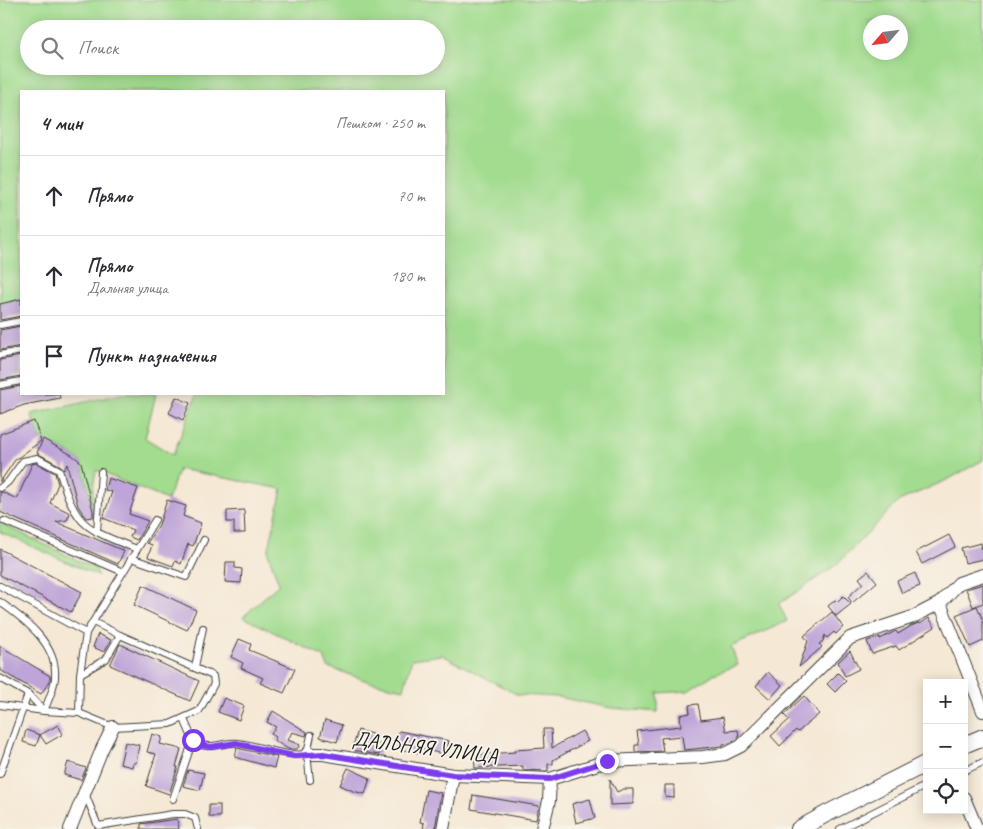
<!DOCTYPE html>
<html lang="ru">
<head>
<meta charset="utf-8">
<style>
  :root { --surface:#fff; --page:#f7f7f7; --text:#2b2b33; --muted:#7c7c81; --line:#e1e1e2 }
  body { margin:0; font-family:Caveat,sans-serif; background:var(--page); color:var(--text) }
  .controls { position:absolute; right:15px; bottom:15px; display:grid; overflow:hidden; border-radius:0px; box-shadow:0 2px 12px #0003 }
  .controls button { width:45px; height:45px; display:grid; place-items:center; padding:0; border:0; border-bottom:1px solid var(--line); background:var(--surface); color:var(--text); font:25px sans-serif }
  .compass { position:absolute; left:863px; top:15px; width:45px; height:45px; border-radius:50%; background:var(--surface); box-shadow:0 2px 12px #0003; rotate:242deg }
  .stop { position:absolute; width:15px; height:15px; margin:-11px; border:4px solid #7c3aed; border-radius:50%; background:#fff }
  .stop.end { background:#7c3aed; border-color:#fff; box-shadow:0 1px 5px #0008 }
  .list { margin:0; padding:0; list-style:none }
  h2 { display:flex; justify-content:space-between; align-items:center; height:65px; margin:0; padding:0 20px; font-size:21px }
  h2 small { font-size:16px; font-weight:400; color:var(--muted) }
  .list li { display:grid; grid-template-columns:32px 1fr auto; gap:15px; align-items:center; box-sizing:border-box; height:80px; padding:0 20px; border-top:1px solid var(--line) }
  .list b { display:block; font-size:19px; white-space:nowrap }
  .list p { margin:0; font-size:16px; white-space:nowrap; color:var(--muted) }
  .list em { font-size:16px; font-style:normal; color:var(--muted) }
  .icon { flex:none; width:28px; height:28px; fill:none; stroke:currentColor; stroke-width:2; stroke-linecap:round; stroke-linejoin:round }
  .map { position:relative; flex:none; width:983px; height:829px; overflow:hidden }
  .search { position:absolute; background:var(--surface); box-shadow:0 2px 12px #0003; left:20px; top:20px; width:425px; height:55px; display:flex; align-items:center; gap:12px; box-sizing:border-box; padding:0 18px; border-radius:28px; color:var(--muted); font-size:19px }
  .panel { position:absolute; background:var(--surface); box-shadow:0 2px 12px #0003; left:20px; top:90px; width:425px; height:305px; border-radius:0px }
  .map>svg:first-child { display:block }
</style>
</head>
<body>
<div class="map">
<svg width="983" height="829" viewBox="0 0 983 829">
  <rect width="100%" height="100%" fill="#f7f3e8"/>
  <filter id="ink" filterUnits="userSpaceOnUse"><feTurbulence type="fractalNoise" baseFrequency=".02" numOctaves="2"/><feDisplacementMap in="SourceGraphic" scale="10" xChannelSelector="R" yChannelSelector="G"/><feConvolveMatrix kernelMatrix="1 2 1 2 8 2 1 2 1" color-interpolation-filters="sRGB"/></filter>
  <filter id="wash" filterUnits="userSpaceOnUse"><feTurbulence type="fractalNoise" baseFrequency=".0096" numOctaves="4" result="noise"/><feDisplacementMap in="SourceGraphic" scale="20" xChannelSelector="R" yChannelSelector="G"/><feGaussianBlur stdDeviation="1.12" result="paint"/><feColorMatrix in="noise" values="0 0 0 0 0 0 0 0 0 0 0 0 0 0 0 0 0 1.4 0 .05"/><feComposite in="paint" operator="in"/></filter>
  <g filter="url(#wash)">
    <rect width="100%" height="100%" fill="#f5e8d4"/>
    <!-- green -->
    <g fill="#a2dc8f" stroke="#5f7c56" fill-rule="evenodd">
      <path d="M0 0H983V460L949 479 899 501 836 565 779 604 787 621 731 647 738 665 714 674 688 691 658 693V712L611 708 558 697 518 695 442 655 412 659 404 689 370 682 328 667 324 657 243 617 279 584 268 553 282 489 179 469 167 500 96 470 93 488 95 517 81 462 72 455 40 438 31 414 122 394H156L145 438 173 455 197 394H444V91H21V299L0 304ZM870 22H900V52H870ZM29 29H436V66H29Z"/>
      <polygon points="0,523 96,569 98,576 0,532"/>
    </g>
    <g id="blocks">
      <!-- building -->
      <g fill="#bea4d8">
        <polygon points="21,299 21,316 0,320 0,304"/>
        <polygon points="21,326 21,346 0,350 0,330"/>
        <polygon points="21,356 21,376 0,380 0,360"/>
        <polygon points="21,386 21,394 59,394 60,398 24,405 0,414 0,390"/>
        <polygon points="176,397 190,403 183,420 169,413"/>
        <polygon points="34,421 41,441 15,460 0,482 0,434"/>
        <polygon points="43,439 72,455 81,462 93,511 93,517 86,518 78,506 67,464 64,470 61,466 37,453"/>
        <polygon points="36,463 55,473 58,484 50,503 70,513 67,520 56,522 124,551 118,564 0,512 0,493 2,492 17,499 32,464"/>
        <polygon points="108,478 138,488 129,514 148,521 137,540 130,537 133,530 103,518 112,492 105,490"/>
        <polygon points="167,500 186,506 183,516 201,523 193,546 188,544 181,564 175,561 173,566 148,557 152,545 147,543 159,525"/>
        <polygon points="244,510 245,533 234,533 234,522 227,522 227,511"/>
        <polygon points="949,535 955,547 922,564 916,552"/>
        <polygon points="981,543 983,559 965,563 961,548"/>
        <polygon points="0,549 82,592 71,612 0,575"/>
        <polygon points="226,562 235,562 235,568 242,569 241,583 225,582"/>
        <polygon points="868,571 877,582 852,603 848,597 863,583 859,578"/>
        <polygon points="915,573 920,586 902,593 897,581"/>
        <polygon points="983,584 983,603 973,607 966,589"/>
        <polygon points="143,585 196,610 187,630 134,605"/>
        <polygon points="843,596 851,604 836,616 828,606 835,600 837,602"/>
        <polygon points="977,606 983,620 983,641 970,647 956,615"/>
        <polygon points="832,612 843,627 836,634 834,632 827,638 825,635 823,641 819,644 822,647 799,667 808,641 804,636"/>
        <polygon points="929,618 935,627 899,650 896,646 872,654 867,641 880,637 880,639 896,631 898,634 911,626 919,623 920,624"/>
        <polygon points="98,634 111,640 104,652 93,647"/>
        <polygon points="239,639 251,644 249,650 295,669 284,693 260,683 263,678 241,668 243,663 231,657"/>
        <polygon points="120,644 199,681 190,701 110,665"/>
        <polygon points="0,646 50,676 50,681 41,694 0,670"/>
        <polygon points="850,651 859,669 845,676 838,662"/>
        <polygon points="768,672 782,685 770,699 756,686"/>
        <polygon points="838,673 846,681 835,692 827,684"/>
        <polygon points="804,696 819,714 798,732 796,730 780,746 771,736 789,720 784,715"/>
        <polygon points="224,698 244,706 239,720 218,712"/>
        <polygon points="698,704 701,720 723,717 726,731 738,730 739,737 729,743 723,744 723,746 684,750 682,736 661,738 663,751 635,752 635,745 639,745 637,731 681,726 680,715 690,713 689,705"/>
        <polygon points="273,711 307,732 306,736 292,732 288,740 300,745 297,749 288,749 274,740 276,737 271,734 276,727 267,722"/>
        <polygon points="325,720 342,725 337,742 320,737"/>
        <polygon points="58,725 63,734 46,744 40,735"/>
        <polygon points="543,729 551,729 552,748 582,731 588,741 553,760 553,764 548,764 548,771 523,770 523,766 475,768 474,755 515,752 515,750 544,748"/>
        <polygon points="26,730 40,735 36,746 23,742"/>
        <polygon points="358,730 375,735 372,742 382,745 379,755 352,750"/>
        <polygon points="399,731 449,741 446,755 419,748 418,753 395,748"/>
        <polygon points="152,734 162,737 160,744 181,749 176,767 178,767 169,794 146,786 156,754 147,752"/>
        <polygon points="125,742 139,745 136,763 133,763 132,767 120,764"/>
        <polygon points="237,748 277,757 274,768 235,757"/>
        <polygon points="68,762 86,768 81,780 64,775"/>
        <polygon points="348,768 370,778 365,794 353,791 340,785"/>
        <polygon points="188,770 204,773 200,790 183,786"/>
        <polygon points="610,779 617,792 623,789 633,789 633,804 610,805"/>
        <polygon points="665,785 674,785 674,798 665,797"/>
        <polygon points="426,790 441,793 435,829 423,829 424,823 420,822"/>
        <polygon points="473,795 539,806 536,820 471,809"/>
        <polygon points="590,799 595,818 576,823 572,804"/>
        <rect x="209" y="805" width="11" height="12"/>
        <polygon points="177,819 179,829 141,829 141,824"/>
      </g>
    </g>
  </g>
  <g filter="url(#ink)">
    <use href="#blocks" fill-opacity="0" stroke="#3d3b38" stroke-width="1"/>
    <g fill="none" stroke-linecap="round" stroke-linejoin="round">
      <!-- service casing -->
      <g stroke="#3d3b38" stroke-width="8">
        <g id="service">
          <polyline points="0,325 21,321"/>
          <polyline points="0,355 21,351"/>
          <polyline points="0,385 21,381"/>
          <path d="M0 488 8 482 23 461 37 458 59 470C64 486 69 504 79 517 90 533 120 542 137 549"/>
          <polyline points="4,521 123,572"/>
          <polyline points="97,532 101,472"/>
          <polyline points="131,558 186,577 204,540"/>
          <polyline points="0,586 86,633"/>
          <path d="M0 602C24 619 58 644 55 678 54 689 48 701 44 711L28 694 0 678"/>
          <polyline points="93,622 120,635"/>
          <polyline points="195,667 203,628"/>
          <polyline points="80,674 86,633 155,520"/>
          <polyline points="0,705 44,711 79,713 113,727 170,724 199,711 214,684 213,676 120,635 106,659 80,674 79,713"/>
          <path d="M193 740C210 753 220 741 238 743 262 746 282 757 307 754"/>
          <polyline points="964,771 983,762"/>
          <polyline points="0,774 28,694"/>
          <polyline points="310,780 307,754 311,735"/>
          <polyline points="85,793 98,826 173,814 185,814 195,818 198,829"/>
          <polyline points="173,799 193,740 184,719"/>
          <polyline points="840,829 927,785"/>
        </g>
      </g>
      <!-- minor casing -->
      <g stroke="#3d3b38" stroke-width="14">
        <g id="minor">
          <polyline points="940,603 983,711"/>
          <polyline points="307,754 323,754 453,775 550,779 607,761 703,757 725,754 741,746 850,638 913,617 940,603 959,583 983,575"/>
          <polyline points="964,798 977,829"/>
          <polyline points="70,829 102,749 113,727"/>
          <polyline points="443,829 453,775"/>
          <polyline points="542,829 549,801 550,779"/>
        </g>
      </g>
      <!-- tertiary casing -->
      <g stroke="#3d3b38" stroke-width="18">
        <g id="tertiary">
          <polyline points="964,745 983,737"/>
          <polyline points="799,829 826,814 927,763"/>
        </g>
      </g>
      <!-- service -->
      <use href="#service" stroke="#fff" stroke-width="6"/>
      <!-- minor -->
      <use href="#minor" stroke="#fff" stroke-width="12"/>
      <!-- tertiary -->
      <use href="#tertiary" stroke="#fff" stroke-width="16"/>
    </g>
  </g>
  <g fill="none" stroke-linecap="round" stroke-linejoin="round" filter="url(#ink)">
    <!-- route -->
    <polyline stroke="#7c3aed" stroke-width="6" points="193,740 200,745 211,747 236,743 273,752 295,756 323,754 453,775 550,779 607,761"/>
  </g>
  <g text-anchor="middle" stroke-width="4" stroke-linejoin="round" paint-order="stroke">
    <!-- street labels -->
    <g font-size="21" fill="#1c1c1c" stroke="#f7f3e8">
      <text transform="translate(425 747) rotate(7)" y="7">ДАЛЬНЯЯ УЛИЦА</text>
    </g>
  </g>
</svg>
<div class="controls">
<button>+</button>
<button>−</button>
<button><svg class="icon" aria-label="locate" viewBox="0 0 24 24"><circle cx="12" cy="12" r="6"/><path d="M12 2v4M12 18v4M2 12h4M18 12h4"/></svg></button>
</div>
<svg class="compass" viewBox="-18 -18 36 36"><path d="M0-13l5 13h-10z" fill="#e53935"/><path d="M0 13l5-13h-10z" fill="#7c7c81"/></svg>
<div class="stop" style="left:193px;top:740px"></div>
<div class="stop end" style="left:607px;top:761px"></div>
<div class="search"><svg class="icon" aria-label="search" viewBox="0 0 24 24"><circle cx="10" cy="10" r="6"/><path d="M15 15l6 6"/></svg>Поиск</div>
<section class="panel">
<h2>4 мин<small>Пешком · 250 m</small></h2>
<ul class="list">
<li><svg class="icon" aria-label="ahead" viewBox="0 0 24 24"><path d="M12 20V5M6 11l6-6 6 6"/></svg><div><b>Прямо</b></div><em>70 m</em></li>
<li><svg class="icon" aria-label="ahead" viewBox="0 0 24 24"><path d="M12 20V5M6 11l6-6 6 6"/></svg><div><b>Прямо</b><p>Дальняя улица</p></div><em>180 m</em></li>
<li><svg class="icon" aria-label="arrive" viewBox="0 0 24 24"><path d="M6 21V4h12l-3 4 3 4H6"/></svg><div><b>Пункт назначения</b></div></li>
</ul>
</section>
</div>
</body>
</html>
